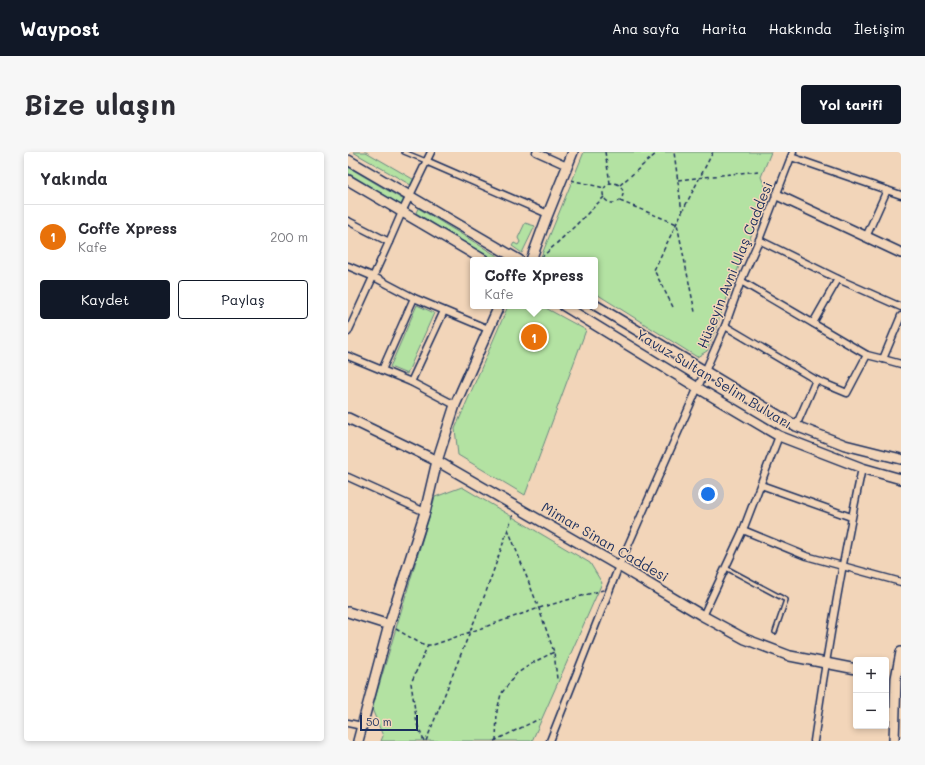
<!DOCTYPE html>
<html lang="tr">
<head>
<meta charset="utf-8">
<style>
  :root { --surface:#fff; --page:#f7f7f7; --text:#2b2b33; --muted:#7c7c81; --line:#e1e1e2; --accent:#111827 }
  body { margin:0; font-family:Mali,sans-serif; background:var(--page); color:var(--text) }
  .controls { position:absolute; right:12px; bottom:12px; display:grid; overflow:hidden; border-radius:4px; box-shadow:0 2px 6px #0003 }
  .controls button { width:36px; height:36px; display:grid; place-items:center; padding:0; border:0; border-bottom:1px solid var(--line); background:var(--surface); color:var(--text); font:20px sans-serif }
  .scale { position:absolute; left:12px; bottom:10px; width:58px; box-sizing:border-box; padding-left:4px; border:2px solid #1b2f5e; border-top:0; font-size:11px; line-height:14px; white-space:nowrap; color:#1b2f5e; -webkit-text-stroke:3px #f2d5b9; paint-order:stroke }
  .you { position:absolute; left:360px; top:342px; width:14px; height:14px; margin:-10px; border:3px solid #fff; border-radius:50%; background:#1a73e8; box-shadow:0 0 0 6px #1a73e833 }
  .badge { display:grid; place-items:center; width:26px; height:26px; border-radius:50%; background:var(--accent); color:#fff; font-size:13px; font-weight:700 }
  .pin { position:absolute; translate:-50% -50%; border:2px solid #fff; box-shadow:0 1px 4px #0006 }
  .popup { position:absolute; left:122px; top:105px; width:128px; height:52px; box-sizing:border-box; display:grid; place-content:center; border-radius:4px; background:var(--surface); filter:drop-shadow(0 1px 3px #0005); font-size:13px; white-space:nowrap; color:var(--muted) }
  .popup b { font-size:15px; color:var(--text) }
  .popup::after { content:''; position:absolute; left:50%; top:100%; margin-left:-8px; border:8px solid transparent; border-top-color:var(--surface) }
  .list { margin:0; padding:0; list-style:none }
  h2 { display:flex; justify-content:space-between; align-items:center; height:52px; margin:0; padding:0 16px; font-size:17px }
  h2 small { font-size:13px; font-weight:400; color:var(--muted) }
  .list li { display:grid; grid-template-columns:26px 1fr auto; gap:12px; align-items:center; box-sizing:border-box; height:64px; padding:0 16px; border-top:1px solid var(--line) }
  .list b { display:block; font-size:15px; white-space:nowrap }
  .list p { margin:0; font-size:13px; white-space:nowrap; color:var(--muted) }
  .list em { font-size:13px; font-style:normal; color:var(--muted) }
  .actions { display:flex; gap:8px; padding:12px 16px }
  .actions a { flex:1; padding:9px 0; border:1px solid var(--accent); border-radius:4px; text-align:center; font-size:14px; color:var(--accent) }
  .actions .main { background:var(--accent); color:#fff }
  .map { position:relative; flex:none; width:553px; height:589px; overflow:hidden; border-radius:4px }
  header { display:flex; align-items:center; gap:24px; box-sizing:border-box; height:56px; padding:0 20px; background:var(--accent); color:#fff }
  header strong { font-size:19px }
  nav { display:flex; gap:22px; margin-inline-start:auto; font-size:14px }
  .intro { display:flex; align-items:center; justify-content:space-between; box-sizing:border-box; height:96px; padding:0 24px }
  h1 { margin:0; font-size:28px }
  .button { padding:10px 18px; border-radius:4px; background:var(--accent); color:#fff; font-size:14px; font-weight:700 }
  main { display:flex; gap:24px; padding:0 24px }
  aside { flex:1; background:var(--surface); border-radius:4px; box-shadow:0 2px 6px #0003 }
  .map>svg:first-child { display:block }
</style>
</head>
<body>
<header>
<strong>Waypost</strong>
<nav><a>Ana sayfa</a><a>Harita</a><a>Hakkında</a><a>İletişim</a></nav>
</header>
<div class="intro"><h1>Bize ulaşın</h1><a class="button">Yol tarifi</a></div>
<main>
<aside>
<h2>Yakında<small></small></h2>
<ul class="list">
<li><span class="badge" style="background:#e8710a">1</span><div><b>Coffe Xpress</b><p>Kafe</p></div><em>200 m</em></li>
</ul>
<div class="actions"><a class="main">Kaydet</a><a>Paylaş</a></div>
</aside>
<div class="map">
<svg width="553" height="589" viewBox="0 0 553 589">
  <rect width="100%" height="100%" fill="#f2d5b9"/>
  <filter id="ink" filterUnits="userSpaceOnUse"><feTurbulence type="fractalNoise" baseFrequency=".025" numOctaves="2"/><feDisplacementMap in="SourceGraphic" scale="8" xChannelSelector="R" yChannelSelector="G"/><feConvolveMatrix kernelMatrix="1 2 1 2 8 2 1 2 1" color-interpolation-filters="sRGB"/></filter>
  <g filter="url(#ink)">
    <!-- green -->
    <g fill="#b3e2a2" stroke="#678880">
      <polygon points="5,0 18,0 70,30 68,36"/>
      <polygon points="236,0 423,0 413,25 420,42 396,101 359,199 349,205 247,141 247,108 193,108 192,107"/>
      <polygon points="0,15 61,51 58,56 0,21"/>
      <polygon points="70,56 156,108 146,108 68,61"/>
      <polygon points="177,71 187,74 174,101 164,94 166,91 170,93 172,90 170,86"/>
      <polygon points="69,153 86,161 59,222 42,215"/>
      <polygon points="160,154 194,154 238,178 177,343 110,303 107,277"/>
      <polygon points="114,335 242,411 254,431 184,589 33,589 35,584 24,557 87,345"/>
    </g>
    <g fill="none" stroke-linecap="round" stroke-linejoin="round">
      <!-- lane casing -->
      <g stroke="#1b2f5e" stroke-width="6">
        <g id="lane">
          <polyline points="56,0 78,9"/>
          <polyline points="378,416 438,448 427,480"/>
        </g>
      </g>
      <!-- street casing -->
      <g stroke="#1b2f5e" stroke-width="9">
        <g id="street">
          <polyline points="188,0 219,14"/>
          <polyline points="443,5 553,43"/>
          <polyline points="78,9 200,62"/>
          <polyline points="0,69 41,90"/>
          <polyline points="518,85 539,38"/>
          <polyline points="411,88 490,127 553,155"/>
          <polyline points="0,114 26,125 66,146 140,177"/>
          <polyline points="393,129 519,203 535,207 553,164"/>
          <polyline points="465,171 490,127"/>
          <polyline points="377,174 468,228 499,241 519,203"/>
          <polyline points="0,180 41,90 54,60 83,0"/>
          <polyline points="0,204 63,230 107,253"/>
          <polyline points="535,207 553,212"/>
          <polyline points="34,218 66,146"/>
          <polyline points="63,230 96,159"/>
          <polyline points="448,274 468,228"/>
          <polyline points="0,325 77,360"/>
          <polyline points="413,333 503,365"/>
          <polyline points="395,378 458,404 553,430"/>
          <polyline points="355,464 395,378 431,284"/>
          <polyline points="0,571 14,574"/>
          <polyline points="202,589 271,414 377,174 393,129 411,88 445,0"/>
          <path d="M466 589C479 498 495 407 514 316"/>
        </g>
      </g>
      <!-- secondary casing -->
      <g stroke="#1b2f5e" stroke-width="12">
        <g id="secondary">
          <polyline points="0,8 171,108"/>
          <polyline points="0,28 136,108"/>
          <polyline points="429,43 553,101"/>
          <polyline points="183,108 200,62 225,0"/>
          <polyline points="247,153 448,274 497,293 553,307"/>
          <polyline points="216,154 350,236 431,284 514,316 553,327"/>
          <polyline points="0,266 89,309 271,414 355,464 397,487 442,504 508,517"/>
          <polyline points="0,460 41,473"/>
          <polyline points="10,589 41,473 77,360 89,309 107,253 151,154"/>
          <polyline points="546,589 548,526 553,500"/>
        </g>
      </g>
      <!-- path -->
      <g stroke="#1b2f5e" stroke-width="1.5" stroke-dasharray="4 3" stroke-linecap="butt">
        <polyline points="257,0 262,31"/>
        <polyline points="223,28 256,36"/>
        <polyline points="330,28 410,19"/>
        <circle cx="265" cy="41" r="10"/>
        <polyline points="272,33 310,0"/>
        <polyline points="272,49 329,72 347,160"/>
        <polyline points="334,60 365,0"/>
        <polyline points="193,106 226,75 256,45"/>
        <polyline points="325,155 306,118 334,60 326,0"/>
        <polyline points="160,377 190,454 206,500 209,527"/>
        <polyline points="48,477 75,493 85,493 191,456 255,438"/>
        <polyline points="76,589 69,572 63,531 80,493"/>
        <polyline points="78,589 138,440 165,363"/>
        <polyline points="146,589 191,567"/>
        <polyline points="148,589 149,559 153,542 168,522 188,509 206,500"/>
      </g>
      <!-- lane -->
      <use href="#lane" stroke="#f2d5b9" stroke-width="3"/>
      <!-- street -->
      <use href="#street" stroke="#f2d5b9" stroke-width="6"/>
      <!-- secondary -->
      <use href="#secondary" stroke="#f2d5b9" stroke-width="9"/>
    </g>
  </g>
  <g text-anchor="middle" stroke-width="3" stroke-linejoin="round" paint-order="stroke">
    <!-- street labels -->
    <g font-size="14" fill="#1b2f5e" stroke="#f2d5b9">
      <text transform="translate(387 113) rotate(-68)" y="5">Hüseyin Avni Ulaş Caddesi</text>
      <text transform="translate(366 227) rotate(31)" y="5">Yavuz Sultan Selim Bulvarı</text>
      <text transform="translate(257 390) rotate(30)" y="5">Mimar Sinan Caddesi</text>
    </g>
  </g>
</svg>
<div class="controls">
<button>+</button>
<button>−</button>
</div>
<div class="scale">50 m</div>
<div class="you"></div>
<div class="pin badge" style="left:186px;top:185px;background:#e8710a">1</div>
<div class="popup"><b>Coffe Xpress</b>Kafe</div>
</div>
</main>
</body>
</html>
